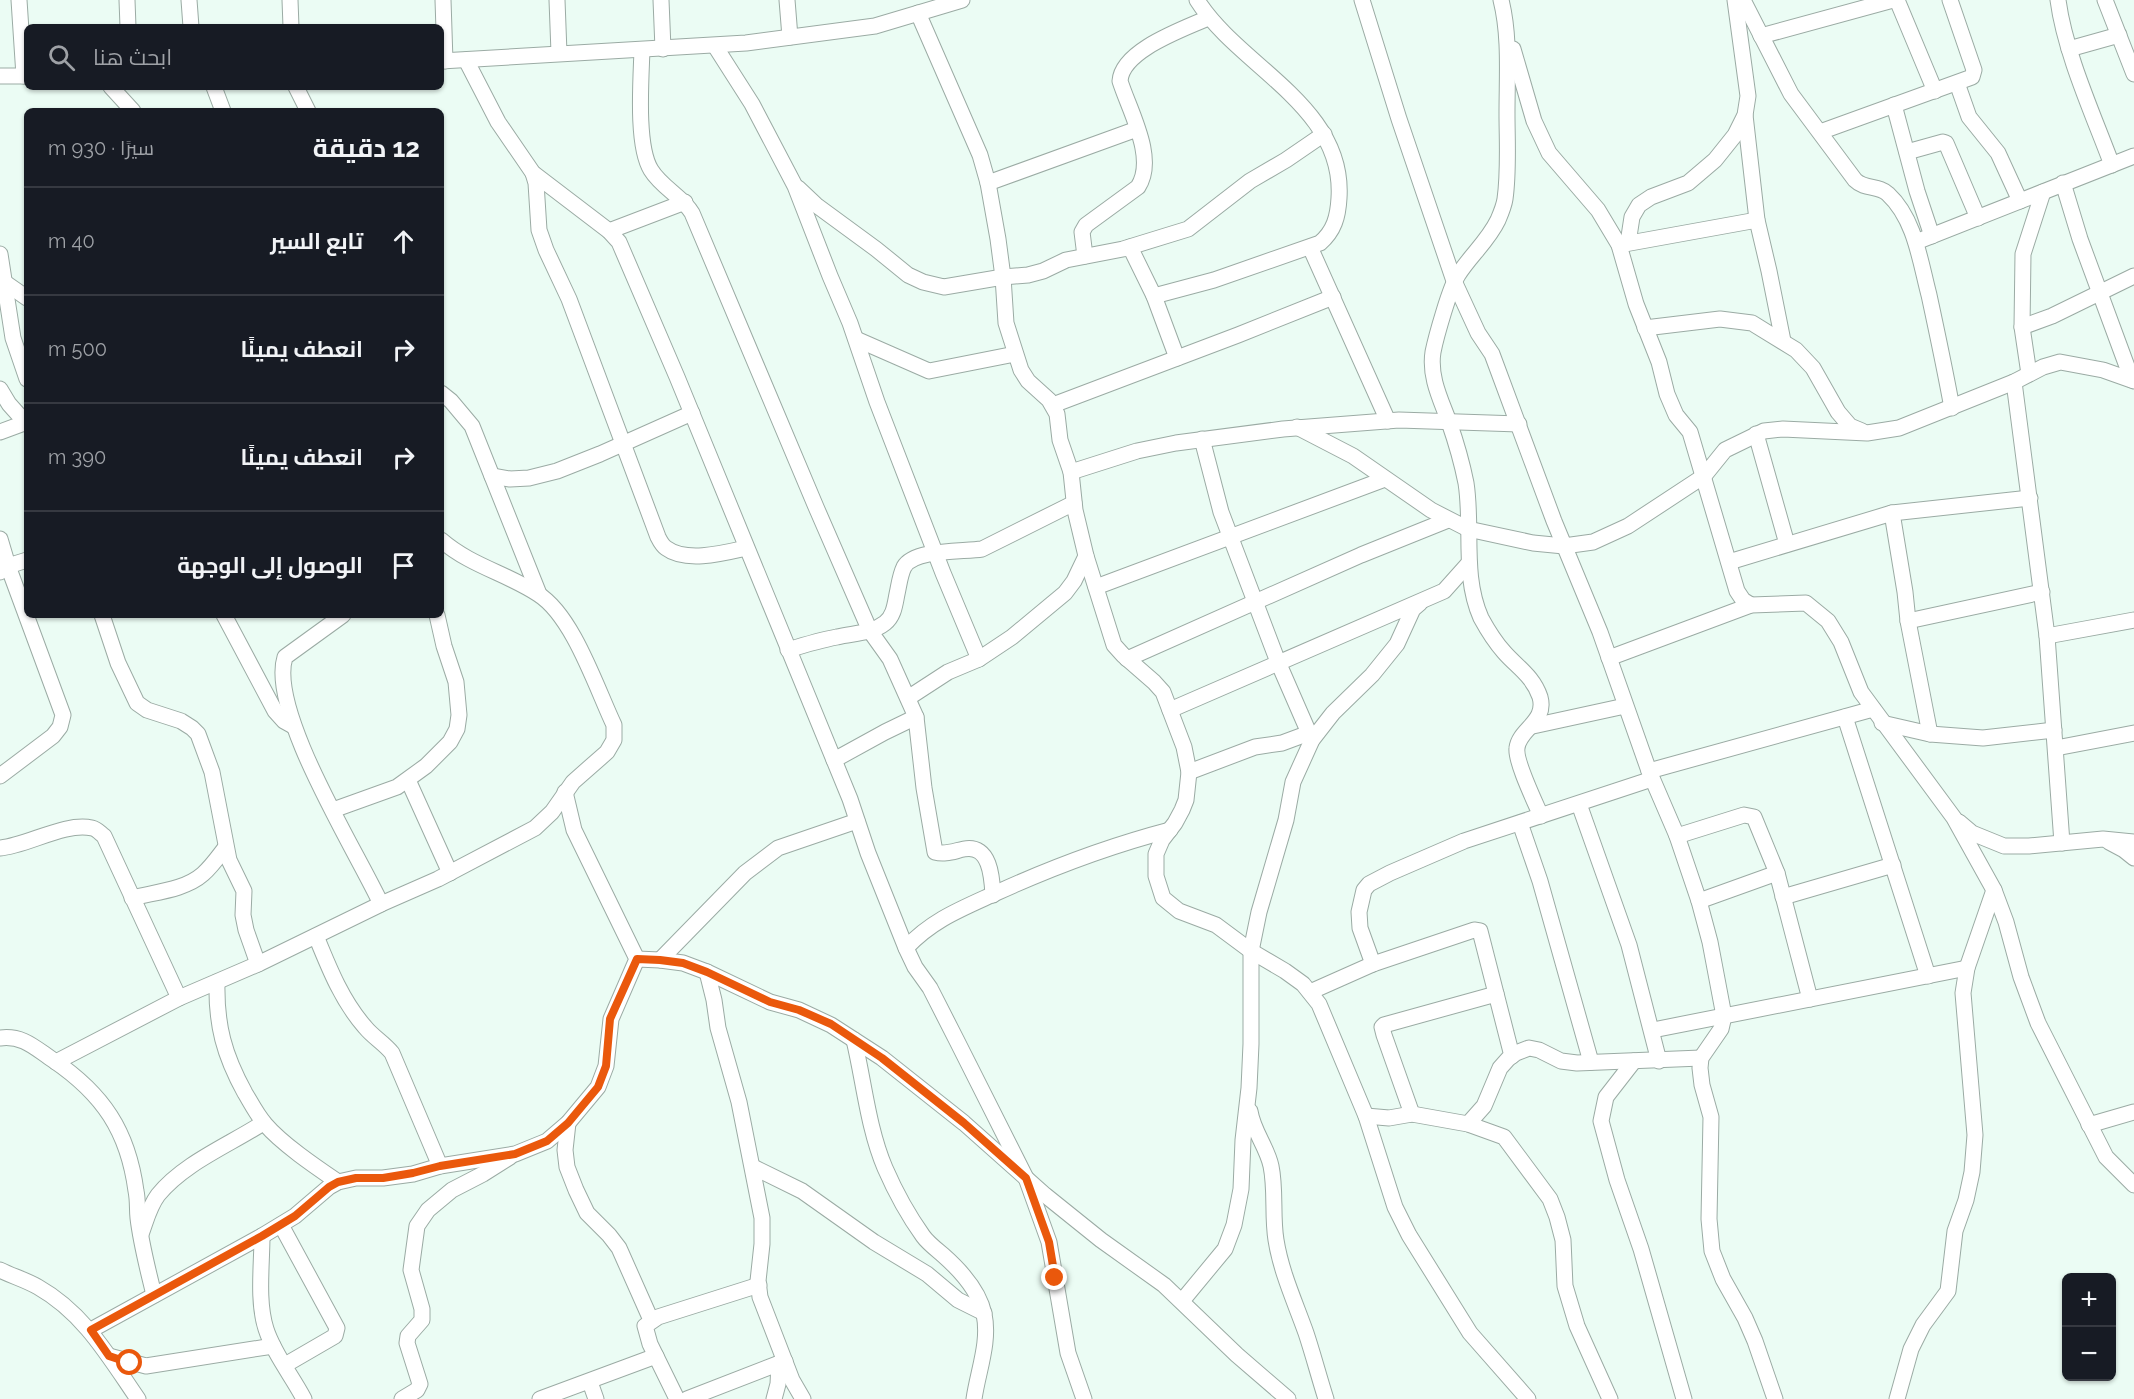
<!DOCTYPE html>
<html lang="ar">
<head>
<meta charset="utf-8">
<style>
  :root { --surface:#171b24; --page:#20242c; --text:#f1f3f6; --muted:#9ea1a6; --line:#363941 }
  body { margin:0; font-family:Raleway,Cairo,sans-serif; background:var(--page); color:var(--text); direction:rtl }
  .controls { position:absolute; right:18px; bottom:18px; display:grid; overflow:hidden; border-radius:9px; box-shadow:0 2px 4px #0004 }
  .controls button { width:54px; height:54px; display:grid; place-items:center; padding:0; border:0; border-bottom:2px solid var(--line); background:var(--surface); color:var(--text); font:30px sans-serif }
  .stop { position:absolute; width:18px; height:18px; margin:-14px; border:4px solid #ea580c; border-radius:50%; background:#fff }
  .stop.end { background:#ea580c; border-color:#fff; box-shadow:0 2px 6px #0008 }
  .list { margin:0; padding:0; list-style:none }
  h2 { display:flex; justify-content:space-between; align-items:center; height:78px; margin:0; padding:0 24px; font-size:26px }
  h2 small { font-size:20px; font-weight:400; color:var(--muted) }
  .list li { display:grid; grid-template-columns:39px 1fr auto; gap:18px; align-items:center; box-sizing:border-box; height:108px; padding:0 24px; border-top:2px solid var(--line) }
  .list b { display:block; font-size:22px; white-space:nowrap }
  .list em { font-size:20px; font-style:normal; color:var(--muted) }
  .icon { flex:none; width:33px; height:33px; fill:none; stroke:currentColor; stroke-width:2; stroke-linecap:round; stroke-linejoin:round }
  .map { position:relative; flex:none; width:2134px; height:1399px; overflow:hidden; direction:ltr }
  .search { position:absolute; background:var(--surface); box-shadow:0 2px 4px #0004; left:24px; top:24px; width:420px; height:66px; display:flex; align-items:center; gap:15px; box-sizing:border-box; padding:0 21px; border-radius:9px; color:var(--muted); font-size:22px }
  .panel { position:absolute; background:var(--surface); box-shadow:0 2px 4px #0004; left:24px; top:108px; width:420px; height:510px; border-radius:9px; direction:rtl }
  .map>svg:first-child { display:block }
</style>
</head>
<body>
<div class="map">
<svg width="2134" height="1399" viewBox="0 0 2134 1399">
  <rect width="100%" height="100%" fill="#ebfcf4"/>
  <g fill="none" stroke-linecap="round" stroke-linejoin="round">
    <!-- minor casing -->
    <g stroke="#9baba4" stroke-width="17">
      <g id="minor">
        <polyline points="19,0 24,76"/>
        <polyline points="127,0 128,27"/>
        <polyline points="189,0 191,27"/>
        <polyline points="290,0 291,27"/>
        <polyline points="443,0 445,61"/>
        <polyline points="557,0 559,53"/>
        <polyline points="661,0 663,49"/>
        <polyline points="787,0 790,37"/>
        <polyline points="1362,0 1399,119 1454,281 1478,333 1492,354 1554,521 1600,632 1649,771 1677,836 1699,901 1710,942 1724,1016 1721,1029 1701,1058 1700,1068 1702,1085 1711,1117 1709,1219 1712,1251 1723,1279 1745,1318 1755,1341 1775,1399"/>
        <path d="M1501 0C1510 36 1507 75 1507 113 1507 141 1509 171 1505 199 1504 206 1501 213 1498 220 1488 241 1470 256 1458 275 1450 287 1436 337 1433 352 1429 377 1441 400 1449 422 1456 442 1462 463 1466 483 1473 528 1462 575 1481 618 1487 629 1495 642 1504 652 1517 667 1533 676 1540 697 1547 722 1519 729 1517 748 1515 761 1535 802 1541 816"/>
        <path d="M1743 0 1791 94 1855 180C1865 190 1879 185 1888 194 1915 219 1920 261 1929 295 1937 332 1945 370 1952 408"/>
        <polyline points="1897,0 1935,91"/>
        <path d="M2058 0C2065 53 2093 114 2112 165"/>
        <polyline points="2105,0 2134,74"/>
        <polyline points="918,13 980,155 988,183 998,239 1003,277 1006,323 1021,370 1028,381 1049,400 1057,414 1060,440 1071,472 1075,510 1086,556 1114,645 1123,655 1154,682 1163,692 1184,747 1189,772 1186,800 1182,810 1175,823 1162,840 1156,854 1156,876 1163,898 1179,911 1216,925 1251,951 1285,971 1303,984 1319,1004 1366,1116 1395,1207 1409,1235 1470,1333 1528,1399"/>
        <polyline points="1761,36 1893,0"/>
        <polyline points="715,46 752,104 795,186 830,276 850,323 877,402 943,573 979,659"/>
        <polyline points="1513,49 1534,121 1549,153 1598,210 1619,245 1636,304 1659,362 1667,394 1676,415 1690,432 1737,591 1743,600 1751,605"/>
        <polyline points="2069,49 2119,35"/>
        <path d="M642 50C641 80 636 146 651 170 662 188 682 196 692 213L816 507 870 631 890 659 916 717 924 788 935 852C945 855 954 851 964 849 990 844 992 877 993 895"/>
        <polyline points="466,60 498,122 533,173 609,231 619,242 677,377 850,799 868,853 906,948 915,967 930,988 957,1041 1026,1178 1049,1242 1068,1353 1084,1399"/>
        <polyline points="441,61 746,43 875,26 962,0"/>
        <polyline points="0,76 27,76"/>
        <polyline points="1957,83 1969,117 1998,153 2020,201"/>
        <polyline points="111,87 133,111"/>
        <polyline points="214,87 223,111"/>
        <polyline points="296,87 308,111"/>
        <polyline points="1894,105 1917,191 1932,236"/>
        <polyline points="1745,115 1757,220 1769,271 1783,341"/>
        <polyline points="1820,132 1972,77 1974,70 1950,0"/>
        <polyline points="1907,152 1943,142 1946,143 1978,218"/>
        <path d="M533 173 536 183 539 230 546 250 569 299 658 537C660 541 663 546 666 548 686 563 724 553 746 548"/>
        <polyline points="988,183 1137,129"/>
        <polyline points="2063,183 2080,239 2132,380"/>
        <polyline points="798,188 816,205 876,249 908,275 923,282 944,287 1003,277 1028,275 1043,271 1066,260 1123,249 1188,229 1250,181 1286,160 1324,134"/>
        <polyline points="609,231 685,202"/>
        <polyline points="1916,242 2134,156"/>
        <polyline points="1628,243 1632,217 1639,205 1651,197 1688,183 1715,160 1735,135 1745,115 1748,96 1735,0"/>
        <polyline points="1619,245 1757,220"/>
        <polyline points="1130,247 1154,296 1177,358"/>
        <polyline points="1310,247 1388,421"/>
        <polyline points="0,254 13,338 27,379"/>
        <path d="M1085 256 1082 232 1086 225 1138 187C1157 158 1129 110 1120 81 1122 50 1184 29 1208 18"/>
        <polyline points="4,282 27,298"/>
        <path d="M1154 296 1214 280 1320 243C1334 231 1338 217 1339 198 1345 106 1239 67 1197 0"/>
        <polyline points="2022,327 2052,316 2134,276"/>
        <polyline points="1645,328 1720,319 1752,323 1796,350 1813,368 1838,412 1850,426 1862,431"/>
        <polyline points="856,339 929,371 1015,354"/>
        <polyline points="2029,374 2022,327 2023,254 2043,192"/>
        <polyline points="2014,382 2047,636 2062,843"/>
        <polyline points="0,389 9,404 26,423"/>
        <polyline points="441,393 451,401 472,426 539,594"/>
        <polyline points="1053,405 1238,335 1333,297"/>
        <polyline points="1297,427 1353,456 1431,510 1468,529 1533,543 1564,546 1593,542 1628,526 1704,476 1725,450 1764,431 1783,429 1867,433 1899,428 2014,382 2043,367 2060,362 2103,370 2134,381"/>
        <polyline points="0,432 27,422"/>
        <polyline points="1756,434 1787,544"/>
        <polyline points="1202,439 1221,512 1278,662 1312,740"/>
        <polyline points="1071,472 1137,451 1176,443 1283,429 1399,420 1519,424"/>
        <polyline points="492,476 510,479 529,478 557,471 600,454 692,413"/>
        <polyline points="1892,513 1905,592 1908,621 1930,734"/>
        <polyline points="0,539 8,566 63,715 60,727 53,736 0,776"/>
        <polyline points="1729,562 1892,513 2030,498"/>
        <polyline points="0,572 8,566 27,560"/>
        <polyline points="1096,587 1385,479"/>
        <polyline points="102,615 118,663 137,703 147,710 181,721 192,728 198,734 212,772 229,860 244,891 243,915 246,930 258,964"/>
        <polyline points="224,615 275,711 284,721 293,726"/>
        <path d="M343 615 285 657C268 711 356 850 381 904"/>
        <polyline points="1908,621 2042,592"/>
        <polyline points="2047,636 2134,620"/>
        <path d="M788 650C804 645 820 640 837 637 853 633 871 634 885 623 894 616 895 604 897 594 899 585 900 575 904 567 914 549 963 552 982 549L1074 503"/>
        <polyline points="1609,658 1751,605 1806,603 1828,621 1841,642 1861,692 1954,818 1994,890 2006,922 2021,977 2038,1023 2106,1157 2134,1185"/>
        <polyline points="1127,659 1361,555 1448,520"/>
        <polyline points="908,698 948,672 979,659 1012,637 1065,593 1074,581 1086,556"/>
        <polyline points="1170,710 1444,591 1469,563"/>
        <polyline points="1845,717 1928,976"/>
        <polyline points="1882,723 1930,734 1983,738 2054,730"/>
        <polyline points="1533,726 1625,706"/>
        <polyline points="2056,748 2134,733"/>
        <polyline points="834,760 885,732 916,717"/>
        <polyline points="1649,771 1873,709"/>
        <polyline points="1189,772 1255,747 1282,743 1309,733"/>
        <polyline points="408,780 450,873"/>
        <polyline points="1579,804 1629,945 1659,1061"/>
        <polyline points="333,810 397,787 426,766 450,742 457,729 459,715 456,682 444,646 437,615"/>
        <polyline points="1959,822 1972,833 2004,846 2029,846 2103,839 2134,842"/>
        <polyline points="1520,823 1540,881 1591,1062"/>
        <polyline points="1677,836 1744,815 1754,817 1777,873 1810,999"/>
        <polyline points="2109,842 2124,850 2134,858"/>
        <path d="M0 848C27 846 64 822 92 828 97 829 100 833 104 836L179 998"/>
        <polyline points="1783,897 1893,865"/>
        <path d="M132 898C155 892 185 890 203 874 212 866 218 857 225 848"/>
        <polyline points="1699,901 1777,873"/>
        <path d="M316 936C329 968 342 1001 365 1027 373 1037 384 1043 392 1053L440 1166"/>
        <path d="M906 948C932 920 961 909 996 893 1053 867 1109 846 1170 830"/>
        <polyline points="637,959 660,960 683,963 707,972 770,1002 799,1010 831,1025 882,1058 964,1123 1045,1195 1101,1240 1164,1285 1237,1355 1288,1399"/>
        <polyline points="660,960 745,873 778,848 857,821"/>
        <polyline points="1373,964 1360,928 1359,912 1364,890 1369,884 1390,873 1464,841 1652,779"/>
        <polyline points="707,972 714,1000 718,1028 739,1102 762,1218 762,1244 758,1281 760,1297 792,1380 803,1399"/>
        <path d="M217 982C216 1025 224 1055 245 1093 251 1103 257 1115 265 1124 282 1144 316 1167 338 1182"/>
        <polyline points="1310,992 1373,964 1474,930 1480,931 1512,1056"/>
        <polyline points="1653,1030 1967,968"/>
        <path d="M0 1038C23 1035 35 1048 53 1060 103 1094 128 1131 136 1191 138 1200 137 1209 138 1218 141 1244 148 1270 154 1295"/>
        <path d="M854 1040C864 1082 868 1128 885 1168 895 1191 908 1215 923 1236 928 1243 936 1249 943 1255 960 1270 979 1290 984 1314 990 1342 978 1371 974 1399"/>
        <polyline points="1634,1061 1606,1097 1601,1121 1617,1180 1641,1249 1684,1399"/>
        <path d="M56 1062 179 998 258 964 381 904 438 879 535 828 552 812 573 782 607 752 614 740V725C596 687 573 616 538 594 506 573 471 566 441 540"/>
        <path d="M1250 1111C1253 1131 1267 1147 1271 1166 1276 1190 1272 1216 1276 1240 1281 1272 1295 1302 1306 1333 1313 1354 1319 1377 1326 1399"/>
        <polyline points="1412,1114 1384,1035 1382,1027 1384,1025 1496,994"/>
        <polyline points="1366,1116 1389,1118 1412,1114 1468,1124 1504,1137 1550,1199 1557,1217 1563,1240 1565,1286 1577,1326 1610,1399"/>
        <polyline points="568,1123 565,1150 567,1167 576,1190 587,1213 609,1235 619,1248 651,1320"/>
        <polyline points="1468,1124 1484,1106 1500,1068 1508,1059 1516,1053 1529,1048 1539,1050 1561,1061 1577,1063 1701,1058"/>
        <polyline points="2089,1125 2134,1112"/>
        <polyline points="753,1167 802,1191 874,1242 927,1274 958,1300 984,1313"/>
        <polyline points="281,1225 337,1328 335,1336 285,1365"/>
        <path d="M141 1234C146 1221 149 1207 158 1195 184 1163 229 1145 263 1123"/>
        <path d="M262 1236C262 1265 257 1301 266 1329 274 1354 292 1376 304 1399"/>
        <path d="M0 1270C12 1276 26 1280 38 1287 84 1313 109 1357 138 1399"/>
        <polyline points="1182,1301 1225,1249 1234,1225 1241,1189 1243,1140 1249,1088 1251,1044 1251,951 1259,912 1286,820 1293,782 1312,740 1333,713 1372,675 1397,644 1413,609 1420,603"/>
        <polyline points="91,1330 262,1236 295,1216 329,1187 338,1182 356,1178 383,1178 413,1174 440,1166 515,1154 547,1141 568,1123 598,1087 606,1066 611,1019 637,959 574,830 565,792"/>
        <polyline points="109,1356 146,1366 273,1346"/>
        <polyline points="590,1382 596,1399"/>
        <polyline points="402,1399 417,1390 420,1384 407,1343 408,1336 422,1320 422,1309 411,1270 417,1226 428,1210 452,1190 483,1174 510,1157"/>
        <polyline points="540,1399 656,1356"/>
        <polyline points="677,1399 650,1344 645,1326 658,1317 759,1285"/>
        <polyline points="687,1399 785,1361"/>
        <polyline points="774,1399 778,1384 779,1363"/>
        <polyline points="1897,1399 1911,1349 1923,1325 1948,1291 1955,1231 1966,1200 1972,1172 1975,1135 1963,993 1967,968 1994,890"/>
      </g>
    </g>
    <!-- minor -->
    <use href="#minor" stroke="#fff" stroke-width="15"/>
  </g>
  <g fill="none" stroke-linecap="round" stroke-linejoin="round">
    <!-- route -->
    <polyline stroke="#ea580c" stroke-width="8" points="130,1363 109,1356 91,1330 262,1236 295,1216 329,1187 338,1182 356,1178 383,1178 413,1173 440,1166 515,1154 547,1141 568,1123 598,1087 606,1066 610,1019 637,959 660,960 683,963 707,972 770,1002 799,1010 831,1024 882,1058 964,1123 1026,1178 1049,1242 1055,1278"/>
  </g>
</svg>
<div class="controls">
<button>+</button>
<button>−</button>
</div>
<div class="stop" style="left:130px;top:1363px"></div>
<div class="stop end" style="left:1055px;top:1278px"></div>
<div class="search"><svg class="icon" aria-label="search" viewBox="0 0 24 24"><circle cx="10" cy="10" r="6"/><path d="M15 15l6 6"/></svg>ابحث هنا</div>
<section class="panel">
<h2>12 دقيقة<small>سيرًا · 930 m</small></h2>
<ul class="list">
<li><svg class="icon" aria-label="ahead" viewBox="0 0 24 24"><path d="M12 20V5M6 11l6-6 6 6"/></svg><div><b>تابع السير</b></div><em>40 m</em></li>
<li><svg class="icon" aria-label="right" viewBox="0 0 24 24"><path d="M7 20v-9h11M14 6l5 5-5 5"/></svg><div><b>انعطف يمينًا</b></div><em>500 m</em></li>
<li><svg class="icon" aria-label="right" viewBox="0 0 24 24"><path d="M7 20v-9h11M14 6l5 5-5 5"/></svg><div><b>انعطف يمينًا</b></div><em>390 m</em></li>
<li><svg class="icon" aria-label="arrive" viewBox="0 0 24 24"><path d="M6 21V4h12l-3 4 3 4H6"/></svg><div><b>الوصول إلى الوجهة</b></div></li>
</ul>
</section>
</div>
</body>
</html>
